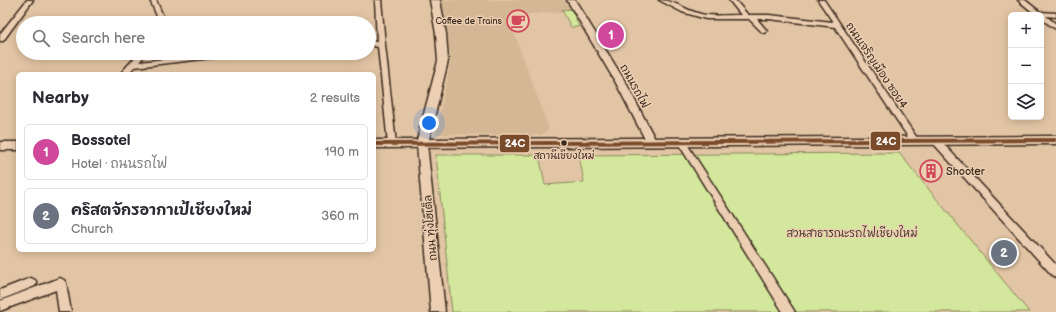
<!DOCTYPE html>
<html lang="en">
<head>
<meta charset="utf-8">
<style>
  :root { --surface:#fff; --page:#f2f2f3; --text:#2b2b33; --muted:#7c7c81; --line:#e1e1e2; --accent:#2563eb }
  body { margin:0; font-family:"Balsamiq Sans","Playpen Sans Thai",sans-serif; background:var(--page); color:var(--text) }
  .controls { position:absolute; right:12px; top:12px; display:grid; overflow:hidden; border-radius:6px; box-shadow:0 2px 10px #0003 }
  .controls button { width:36px; height:36px; display:grid; place-items:center; padding:0; border:0; border-bottom:1px solid var(--line); background:var(--surface); color:var(--text); font:20px sans-serif }
  .you { position:absolute; left:429px; top:123px; width:14px; height:14px; margin:-10px; border:3px solid #fff; border-radius:50%; background:#1a73e8; box-shadow:0 0 0 6px #1a73e833 }
  .badge { display:grid; place-items:center; width:26px; height:26px; border-radius:50%; background:var(--accent); color:#fff; font-size:13px; font-weight:700 }
  .pin { position:absolute; translate:-50% -50%; border:2px solid #fff; box-shadow:0 1px 4px #0006 }
  .list { margin:0; padding:0; list-style:none }
  h2 { display:flex; justify-content:space-between; align-items:center; height:52px; margin:0; padding:0 16px; font-size:17px }
  h2 small { font-size:13px; font-weight:400; color:var(--muted) }
  .list li { display:grid; grid-template-columns:26px 1fr auto; gap:12px; align-items:center; box-sizing:border-box; height:56px; margin:0 8px 8px; padding:0 8px; border:1px solid var(--line); border-radius:6px }
  .list b { display:block; font-size:15px; white-space:nowrap }
  .list p { margin:0; font-size:13px; white-space:nowrap; color:var(--muted) }
  .list em { font-size:13px; font-style:normal; color:var(--muted) }
  .icon { flex:none; width:22px; height:22px; fill:none; stroke:currentColor; stroke-width:2; stroke-linecap:round; stroke-linejoin:round }
  .map { position:relative; flex:none; width:1056px; height:312px; overflow:hidden }
  .search { position:absolute; background:var(--surface); box-shadow:0 2px 10px #0003; left:16px; top:16px; width:360px; height:44px; display:flex; align-items:center; gap:10px; box-sizing:border-box; padding:0 14px; border-radius:22px; color:var(--muted); font-size:15px }
  .panel { position:absolute; background:var(--surface); box-shadow:0 2px 10px #0003; left:16px; top:72px; width:360px; height:180px; border-radius:6px }
  .map>svg:first-child { display:block }
</style>
</head>
<body>
<div class="map">
<svg width="1056" height="312" viewBox="0 0 1056 312">
  <rect width="100%" height="100%" fill="#e2c5a4"/>
  <filter id="ink" filterUnits="userSpaceOnUse"><feTurbulence type="fractalNoise" baseFrequency=".025" numOctaves="2"/><feDisplacementMap in="SourceGraphic" scale="8" xChannelSelector="R" yChannelSelector="G"/><feConvolveMatrix kernelMatrix="1 2 1 2 8 2 1 2 1" color-interpolation-filters="sRGB"/></filter>
  <g filter="url(#ink)">
    <!-- built -->
    <polygon fill="#d4b794" points="440,0 566,0 571,11 508,16 549,129 542,135 436,134 451,60"/>
    <!-- green -->
    <g fill="#d3e89c" stroke="#87895d">
      <polygon points="571,9 579,26 578,27 571,27 562,10"/>
      <polygon points="899,153 1029,312 452,312 436,155 539,155 545,185 584,182 579,155"/>
    </g>
    <g fill="none" stroke-linecap="round" stroke-linejoin="round">
      <!-- minor casing -->
      <g stroke="#3b2a1e" stroke-width="3">
        <g id="minor">
          <polygon points="27,0 33,0 3,41 0,41 0,34"/>
          <polygon points="150,0 156,0 166,23 160,23"/>
          <polygon points="375,0 381,0 385,45 396,144 392,147 388,144 378,47 369,45 369,41 377,42"/>
          <path d="M659 0C675 0 689 13 706 15 717 16 730 15 741 15L729 0H735L748 15H769L833 22 818 0H824L919 141 918 143H912L835 27 769 19H757L767 31 764 33 762 32 749 19H706L682 12Z"/>
          <polygon points="1018,0 1025,0 1040,12 1056,13 1056,17 1046,16 1056,24 1056,29 1041,19 1041,15 1036,15"/>
          <polygon points="139,53 147,53 139,62 219,53 242,53 238,55 134,67 128,74 120,74"/>
          <polygon points="936,138 939,139 1056,265 1056,277 1052,275 933,143 932,141"/>
          <polygon points="682,140 685,141 795,312 783,312 678,143"/>
          <polygon points="31,278 35,280 37,283 35,286 0,300 0,290"/>
          <polygon points="60,278 64,280 66,283 71,312 59,312 56,290 0,311 0,301"/>
        </g>
      </g>
      <!-- tertiary casing -->
      <g stroke="#3b2a1e" stroke-width="3">
        <g id="tertiary">
          <polygon points="567,0 575,0 626,83 657,143 656,146 648,146 647,143 616,83"/>
          <polygon points="422,140 426,141 427,144 445,312 431,312 417,144 418,141"/>
        </g>
      </g>
      <!-- secondary casing -->
      <g stroke="#3b2a1e" stroke-width="3">
        <g id="secondary">
          <polygon points="430,0 440,0 446,34 448,61 429,139 1056,136 1056,144 374,148 374,140 417,140 438,61 436,34"/>
          <rect x="0" y="142" width="18" height="8"/>
        </g>
      </g>
      <!-- minor -->
      <use href="#minor" fill="#eccfb3" fill-rule="evenodd"/>
      <!-- tertiary -->
      <use href="#tertiary" fill="#eccfb3" fill-rule="evenodd"/>
      <!-- secondary -->
      <use href="#secondary" fill="#eccfb3" fill-rule="evenodd"/>
      <!-- bus-1 casing -->
      <g stroke="#eccfb3" stroke-width="3">
        <polygon id="bus-1" points="1056,138 1056,142 374,146 374,142"/>
      </g>
      <!-- bus-1 -->
      <use href="#bus-1" fill="#7a4b2a" fill-rule="evenodd"/>
    </g>
  </g>
  <!-- icons -->
  <defs>
    <g id="cafe-ring" transform="scale(1.15)"><circle r="9.5" fill="#eccfb3" stroke="#d1495b" stroke-width="1.5"/><path d="M-5.5-4.5H6V0H3Q3 3.5 0 3.5H-2.5Q-5.5 3.5-5.5 0ZM3-3.2v2h1.7v-2ZM-6 4.5H4V6H-6Z" fill="#d1495b"/></g>
    <g id="building-ring" transform="scale(1.15)"><circle r="9.5" fill="#eccfb3" stroke="#d1495b" stroke-width="1.5"/><path d="M-4-6H4V6H1V3H-1V6H-4ZM-2.5-4.3h1.7v1.8h-1.7ZM.8-4.3h1.7v1.8H.8ZM-2.5-1h1.7V.8h-1.7ZM.8-1h1.7V.8H.8Z" fill="#d1495b"/></g>
  </defs>
  <g fill-rule="evenodd">
    <use href="#cafe-ring" x="518" y="21"/>
    <use href="#building-ring" x="931" y="171"/>
  </g>
  <!-- markers -->
  <circle fill="#3b2a1e" stroke="#eccfb3" stroke-width="1.5" cx="564" cy="143" r="3.5"/>
  <g text-anchor="middle" stroke-width="3" stroke-linejoin="round" paint-order="stroke">
    <!-- far-poi labels -->
    <g font-size="9" fill="#3b2a1e" stroke="#eccfb3" text-anchor="end">
      <text x="502" y="24">Coffee de Trains</text>
    </g>
    <!-- bus labels -->
    <g font-size="10" fill="#3b2a1e" stroke="#eccfb3">
      <text x="564" y="159">สถานีเชียงใหม่</text>
    </g>
    <!-- street labels -->
    <g font-size="11" fill="#3b2a1e" stroke="#eccfb3">
      <text transform="translate(877 65) rotate(56)" y="4">ถนนเจริญเมือง ซอย4</text>
      <text transform="translate(635 86) rotate(61)" y="4">ถนนรถไฟ</text>
      <text transform="translate(430 228) rotate(-95)" y="4">ถนน ทุ่งโฮเต็ล</text>
    </g>
    <!-- poi labels -->
    <g font-size="11" fill="#3b2a1e" stroke="#eccfb3" text-anchor="start">
      <text x="946" y="175">Shooter</text>
    </g>
    <!-- park labels -->
    <g font-size="11" fill="#4a3d2b" stroke="#eccfb3">
      <text x="852" y="237">สวนสาธารณะรถไฟเชียงใหม่</text>
    </g>
  </g>
  <g stroke="#eccfb3" stroke-width="1.5">
    <rect x="870" y="131" width="31" height="20" rx="4" fill="#7a4b2a"/>
    <rect x="499" y="134" width="31" height="19" rx="4" fill="#7a4b2a"/>
  </g>
  <g font-size="11" text-anchor="middle" font-weight="bold" fill="#fff">
    <text x="886" y="145">24C</text>
    <text x="515" y="147">24C</text>
  </g>
</svg>
<div class="controls">
<button>+</button>
<button>−</button>
<button><svg class="icon" aria-label="layers" viewBox="0 0 24 24"><path d="M12 4l9 5-9 5-9-5zM3 14l9 5 9-5"/></svg></button>
</div>
<div class="you"></div>
<div class="pin badge" style="left:611px;top:35px;background:#d1479c">1</div>
<div class="pin badge" style="left:1004px;top:253px;background:#6b7280">2</div>
<div class="search"><svg class="icon" aria-label="search" viewBox="0 0 24 24"><circle cx="10" cy="10" r="6"/><path d="M15 15l6 6"/></svg>Search here</div>
<section class="panel">
<h2>Nearby<small>2 results</small></h2>
<ul class="list">
<li><span class="badge" style="background:#d1479c">1</span><div><b>Bossotel</b><p>Hotel · ถนนรถไฟ</p></div><em>190 m</em></li>
<li><span class="badge" style="background:#6b7280">2</span><div><b>คริสตจักรอากาเป้เชียงใหม่</b><p>Church</p></div><em>360 m</em></li>
</ul>
</section>
</div>
</body>
</html>
